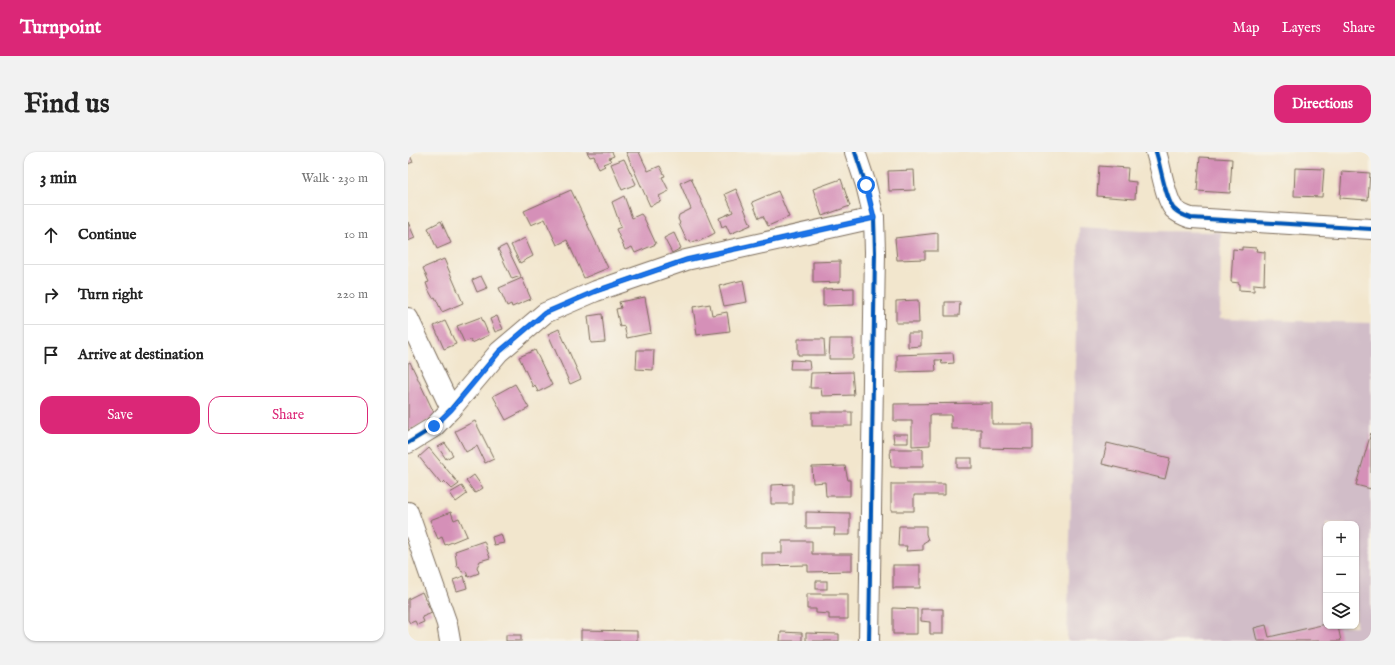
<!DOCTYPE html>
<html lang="en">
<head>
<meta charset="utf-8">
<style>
  :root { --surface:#fff; --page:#f2f2f2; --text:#222; --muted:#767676; --line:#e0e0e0; --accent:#db2777 }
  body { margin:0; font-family:"IM FELL English",serif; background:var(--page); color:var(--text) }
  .controls { position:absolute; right:12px; bottom:12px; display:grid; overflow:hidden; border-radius:8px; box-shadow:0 1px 3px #0004 }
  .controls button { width:36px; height:36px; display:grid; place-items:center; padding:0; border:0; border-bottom:1px solid var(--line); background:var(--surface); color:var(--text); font:20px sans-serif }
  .stop { position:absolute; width:12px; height:12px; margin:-9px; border:3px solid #1a73e8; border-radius:50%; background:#fff }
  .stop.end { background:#1a73e8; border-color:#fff; box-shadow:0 1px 4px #0008 }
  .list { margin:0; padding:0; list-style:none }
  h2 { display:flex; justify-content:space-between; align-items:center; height:52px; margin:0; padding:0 16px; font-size:17px }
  h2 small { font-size:13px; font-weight:400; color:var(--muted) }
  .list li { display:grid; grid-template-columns:26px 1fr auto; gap:12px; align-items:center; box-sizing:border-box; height:60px; padding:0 16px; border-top:1px solid var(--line) }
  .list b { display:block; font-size:15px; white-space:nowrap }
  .list em { font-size:13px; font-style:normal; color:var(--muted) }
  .actions { display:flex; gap:8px; padding:12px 16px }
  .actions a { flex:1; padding:9px 0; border:1px solid var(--accent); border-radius:12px; text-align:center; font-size:14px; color:var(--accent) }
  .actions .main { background:var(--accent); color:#fff }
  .icon { flex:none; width:22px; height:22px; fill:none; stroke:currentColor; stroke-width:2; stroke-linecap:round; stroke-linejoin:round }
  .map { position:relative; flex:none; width:963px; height:489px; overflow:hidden; border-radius:12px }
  header { display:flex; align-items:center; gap:24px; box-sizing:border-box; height:56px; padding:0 20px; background:var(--accent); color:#fff }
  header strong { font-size:19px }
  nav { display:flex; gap:22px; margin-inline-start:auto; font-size:14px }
  .intro { display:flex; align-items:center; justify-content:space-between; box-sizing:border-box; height:96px; padding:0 24px }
  h1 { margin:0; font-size:28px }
  .button { padding:10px 18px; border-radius:12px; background:var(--accent); color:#fff; font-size:14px; font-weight:700 }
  main { display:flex; gap:24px; padding:0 24px }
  aside { flex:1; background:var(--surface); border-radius:12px; box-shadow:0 1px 3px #0004 }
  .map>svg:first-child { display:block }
</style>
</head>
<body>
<header>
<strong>Turnpoint</strong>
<nav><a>Map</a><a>Layers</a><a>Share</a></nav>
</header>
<div class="intro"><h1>Find us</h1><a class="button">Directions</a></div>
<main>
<aside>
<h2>3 min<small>Walk · 230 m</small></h2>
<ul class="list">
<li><svg class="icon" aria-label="ahead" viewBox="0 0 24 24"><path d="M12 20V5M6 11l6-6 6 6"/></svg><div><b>Continue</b></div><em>10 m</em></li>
<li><svg class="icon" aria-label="right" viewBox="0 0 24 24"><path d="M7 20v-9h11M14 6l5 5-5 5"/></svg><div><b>Turn right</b></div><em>220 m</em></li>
<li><svg class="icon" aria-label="arrive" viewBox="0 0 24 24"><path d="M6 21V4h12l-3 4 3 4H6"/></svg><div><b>Arrive at destination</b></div></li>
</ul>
<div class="actions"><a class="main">Save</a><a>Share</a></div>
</aside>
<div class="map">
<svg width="963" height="489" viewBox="0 0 963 489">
  <rect width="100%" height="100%" fill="#f7f3e8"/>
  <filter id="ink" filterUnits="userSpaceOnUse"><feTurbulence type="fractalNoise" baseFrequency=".025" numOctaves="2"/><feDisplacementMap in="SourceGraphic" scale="8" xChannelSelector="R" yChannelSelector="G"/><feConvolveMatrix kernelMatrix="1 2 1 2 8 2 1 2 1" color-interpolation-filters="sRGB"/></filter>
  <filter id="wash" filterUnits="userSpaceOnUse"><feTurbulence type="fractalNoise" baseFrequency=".012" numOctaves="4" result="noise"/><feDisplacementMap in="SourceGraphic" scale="16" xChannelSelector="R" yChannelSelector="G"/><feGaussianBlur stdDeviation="0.9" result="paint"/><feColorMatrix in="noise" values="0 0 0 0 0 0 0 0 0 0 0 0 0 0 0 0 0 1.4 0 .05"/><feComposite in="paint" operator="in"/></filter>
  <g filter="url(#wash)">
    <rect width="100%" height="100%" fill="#f2e6cd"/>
    <!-- industrial -->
    <path fill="#d1bdc8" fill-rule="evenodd" d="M671 75 734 79 813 80 812 167 963 171V489H659ZM918 372H948V474H918Z"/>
    <g id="blocks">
      <!-- building -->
      <g fill="#d590b8">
        <polygon points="0,0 5,10 0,12"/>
        <polygon points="179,0 204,0 206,4 201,6 203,9 195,12 197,14 191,17 186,4 182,5"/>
        <polygon points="218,0 231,0 240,19 252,14 257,24 254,25 261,39 251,44 253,49 242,54"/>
        <polygon points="792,5 824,7 822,41 789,39"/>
        <polygon points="216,7 228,32 214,38 203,12"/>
        <polygon points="691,14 720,16 719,29 728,30 727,47 689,44"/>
        <polygon points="887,16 916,17 914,45 886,44"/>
        <polygon points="506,18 507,38 481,39 480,19"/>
        <polygon points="934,19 962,21 960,48 932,46"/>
        <polygon points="283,26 307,81 290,90 289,88 283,91 282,88 279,89 271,72 272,71 270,67 271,63 283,57 272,31"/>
        <polygon points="433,27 442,54 414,64 405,37"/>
        <polygon points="328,37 343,73 322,82 318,73 314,75 311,66 325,60 317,42"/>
        <polygon points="163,38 200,116 176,126 159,88 149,93 137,67 123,73 116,59"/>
        <polygon points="370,39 381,65 360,74 355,64 351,66 344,50"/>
        <polygon points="216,44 224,66 233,62 236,66 248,92 227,101 224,95 217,98 208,77 213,75 204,50"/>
        <polygon points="33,69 43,91 29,97 20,76"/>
        <polygon points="0,70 7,86 0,89"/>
        <polygon points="266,81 273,96 264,101 256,86"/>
        <polygon points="530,81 530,99 517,99 517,107 489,108 487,86"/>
        <polygon points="117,86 125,104 112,111 103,93"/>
        <polygon points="98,93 113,124 104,127 90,97"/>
        <polygon points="834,95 849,96 848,99 857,100 856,133 846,132 846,139 831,138 831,131 823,130 825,97 834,98"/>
        <polygon points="36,107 55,151 34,160 27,145 25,146 21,139 18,131 21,130 15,116"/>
        <polygon points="432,109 432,130 405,131 405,110"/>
        <polygon points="73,124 79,136 69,140 64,128"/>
        <polygon points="114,126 123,147 104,155 103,152 99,154 91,136"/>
        <polygon points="335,128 339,150 316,154 311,134"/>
        <polygon points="446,136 446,153 415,154 415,137"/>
        <polygon points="237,145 243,181 219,186 216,174 212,175 208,157 213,156 211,150"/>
        <polygon points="510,148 511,171 488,171 488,149"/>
        <polygon points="537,150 552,150 551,164 537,164"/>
        <polygon points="302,152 304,163 319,160 322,179 289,183 285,155"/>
        <polygon points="194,162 197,190 183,191 180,164"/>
        <polygon points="89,164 95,177 87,180 82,167"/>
        <polygon points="73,165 81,183 64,191 62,188 56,190 49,174"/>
        <polygon points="37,169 48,192 36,197 26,174"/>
        <polygon points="151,177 173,227 162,232 140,182"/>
        <polygon points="500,181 513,181 513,194 500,195"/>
        <polygon points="390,187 416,187 417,203 390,203"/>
        <polygon points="422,187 445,187 445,207 421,207"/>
        <polygon points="127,198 144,233 130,240 127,233 125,235 111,205"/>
        <polygon points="229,198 246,198 245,218 228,217"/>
        <polygon points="545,201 546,211 534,212 533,208 527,208 528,219 489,220 489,203"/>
        <polygon points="383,208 401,209 402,217 382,217"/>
        <polygon points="2,210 28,265 0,279 0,211"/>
        <polygon points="444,220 446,243 414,244 413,236 402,236 403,221"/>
        <polygon points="107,232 121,256 98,268 85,244"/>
        <polygon points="584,251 584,272 625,272 625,297 573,296 573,277 543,277 543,263 522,263 522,293 504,294 504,269 486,269 486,252"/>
        <rect x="404" y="260" width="40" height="14"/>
        <polygon points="67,269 86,307 77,311 69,294 58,300 47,279"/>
        <polygon points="963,281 963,337 948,333"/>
        <polygon points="485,282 500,282 500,291 486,291"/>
        <polygon points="37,291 45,303 38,307 30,295"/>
        <polygon points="699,291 762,306 757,327 694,312"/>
        <polygon points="21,296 51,332 44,337 36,329 33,332 11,305"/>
        <polygon points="482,297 515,297 515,315 483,315"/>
        <rect x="549" y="306" width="15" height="10"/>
        <polygon points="437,314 440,328 442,328 442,344 418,344 417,330 405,331 404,315"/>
        <polygon points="66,323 75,336 67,341 58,329"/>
        <polygon points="385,332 385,352 363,352 363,333"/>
        <polygon points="483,332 537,332 537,343 506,343 506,359 483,359"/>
        <polygon points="54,334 59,342 48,350 42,341"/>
        <polygon points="43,360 46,368 51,366 59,384 37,393 34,385 30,387 22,368"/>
        <polygon points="398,360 442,361 442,383 426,383 427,376 398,376"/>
        <polygon points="491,374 518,374 518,382 520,388 515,391 515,398 498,399 499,394 490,394"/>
        <polygon points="93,382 96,391 86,393 84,385"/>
        <polygon points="76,389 82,406 72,409 69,415 71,421 60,425 58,419 54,420 51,414 49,415 47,399"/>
        <polygon points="374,389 404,389 404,402 444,402 444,419 400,420 400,413 354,414 354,401 374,401"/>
        <rect x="485" y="413" width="27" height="23"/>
        <polygon points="56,424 59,436 49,439 45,428"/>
        <rect x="408" y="429" width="11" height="8"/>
        <polygon points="14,440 24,461 14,465 16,470 9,473 7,469 2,471 0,468 0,447"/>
        <polygon points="399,442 440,442 440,467 421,467 421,462 408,461 408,457 399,457"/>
        <polygon points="485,456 509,457 509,482 485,482"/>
        <polygon points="513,457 535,457 535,482 522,482 522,470 513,469"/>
        <polygon points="918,472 918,474 930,474 933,489 849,489 846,476 858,473 861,485"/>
        <polygon points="173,478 229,479 229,489 173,489"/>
        <polygon points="373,480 394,481 394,489 372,489"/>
        <polygon points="398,481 431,482 431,489 398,489"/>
        <rect x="98" y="483" width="15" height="6"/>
      </g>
    </g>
  </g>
  <g filter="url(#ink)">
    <use href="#blocks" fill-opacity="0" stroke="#7b6c5b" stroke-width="1"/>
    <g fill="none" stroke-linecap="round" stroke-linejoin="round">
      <!-- minor casing -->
      <g stroke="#7b6c5b" stroke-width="22">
        <g id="minor">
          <polyline points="447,0 458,33 466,66 467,100 461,489"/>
          <path d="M748 0C753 15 757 46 766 57 771 62 777 64 783 66L963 77"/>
          <polyline points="0,166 43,257"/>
          <polyline points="0,291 26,275 43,257 91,200 137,161 188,139 278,108 466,66"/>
          <polyline points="0,360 39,472 42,489"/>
        </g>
      </g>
      <!-- minor -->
      <use href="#minor" stroke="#fff" stroke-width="20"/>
      <!-- cycleway casing -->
      <g stroke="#f7f3e8" stroke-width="6">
        <g id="cycleway">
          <polyline points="447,0 458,33 466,66 467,100 461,489"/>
          <path d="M748 0C753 15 757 46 766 57 771 62 777 64 783 66L963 77"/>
          <polyline points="0,291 26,275 43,257 91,200 137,161 188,139 278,108 466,66"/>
        </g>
      </g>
      <!-- cycleway -->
      <use href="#cycleway" stroke="#0057b8" stroke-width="4"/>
    </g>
  </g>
  <g fill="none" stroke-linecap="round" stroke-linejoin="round" filter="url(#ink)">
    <!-- route -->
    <polyline stroke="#1a73e8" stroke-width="5" points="26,274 43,258 91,200 137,161 188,139 278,108 466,66 458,33"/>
  </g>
</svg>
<div class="controls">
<button>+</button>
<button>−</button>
<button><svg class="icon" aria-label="layers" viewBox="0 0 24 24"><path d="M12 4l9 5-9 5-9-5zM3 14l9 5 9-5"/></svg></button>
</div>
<div class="stop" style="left:458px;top:33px"></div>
<div class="stop end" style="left:26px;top:274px"></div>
</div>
</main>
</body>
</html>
